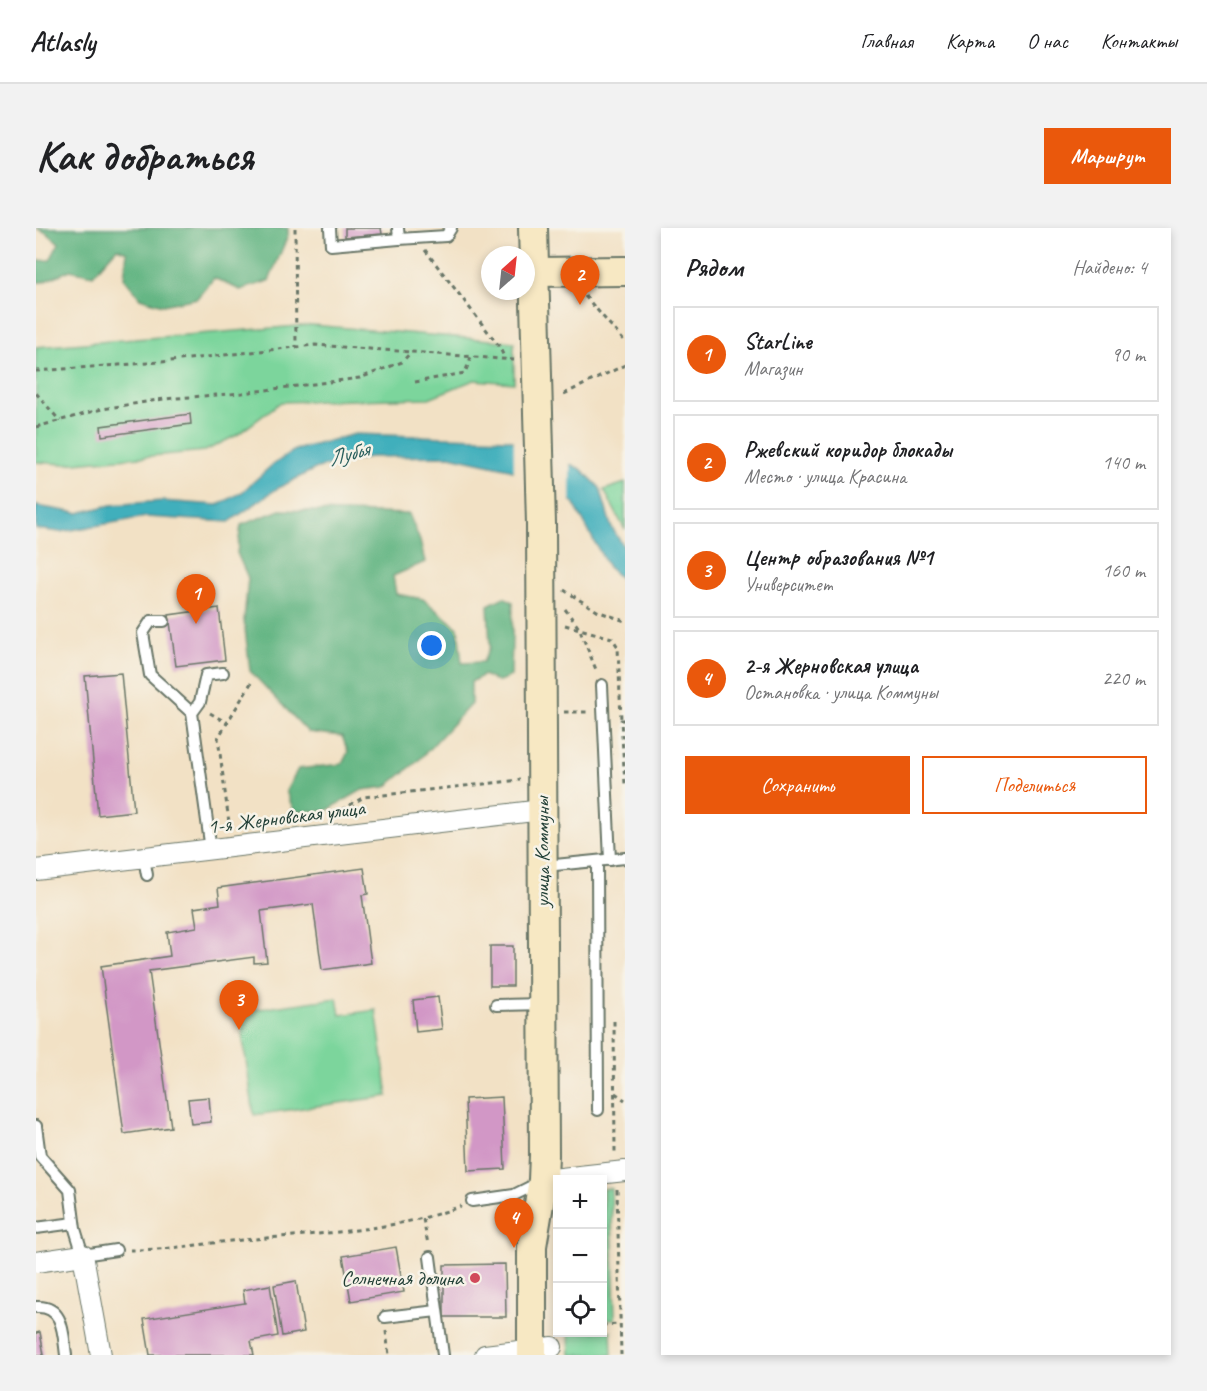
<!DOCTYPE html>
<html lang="ru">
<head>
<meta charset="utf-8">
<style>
  :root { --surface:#fff; --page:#f2f2f2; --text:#202124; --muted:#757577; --line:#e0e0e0; --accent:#ea580c }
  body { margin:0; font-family:Caveat,sans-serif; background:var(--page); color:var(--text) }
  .controls { position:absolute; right:18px; bottom:18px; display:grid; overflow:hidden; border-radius:0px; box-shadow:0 3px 9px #0003 }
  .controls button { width:54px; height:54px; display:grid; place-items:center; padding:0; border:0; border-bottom:2px solid var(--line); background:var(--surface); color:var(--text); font:30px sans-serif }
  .compass { position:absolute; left:445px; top:18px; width:54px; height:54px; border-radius:50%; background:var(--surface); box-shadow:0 3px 9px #0003; rotate:27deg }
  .you { position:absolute; left:396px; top:418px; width:21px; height:21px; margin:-15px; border:4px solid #fff; border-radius:50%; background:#1a73e8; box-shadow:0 0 0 9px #1a73e833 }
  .badge { display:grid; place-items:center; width:39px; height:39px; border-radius:50%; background:var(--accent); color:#fff; font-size:20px; font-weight:700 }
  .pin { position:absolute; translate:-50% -50px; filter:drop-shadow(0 2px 3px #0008) }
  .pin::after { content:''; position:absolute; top:32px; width:21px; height:18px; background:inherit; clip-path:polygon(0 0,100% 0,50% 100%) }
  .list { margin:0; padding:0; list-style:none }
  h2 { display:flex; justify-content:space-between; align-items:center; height:78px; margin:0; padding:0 24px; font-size:26px }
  h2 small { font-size:20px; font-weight:400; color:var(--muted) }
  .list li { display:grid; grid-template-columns:39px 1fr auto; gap:18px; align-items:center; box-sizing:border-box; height:96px; margin:0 12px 12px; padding:0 12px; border:2px solid var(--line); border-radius:0px }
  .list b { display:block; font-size:22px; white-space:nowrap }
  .list p { margin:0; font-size:20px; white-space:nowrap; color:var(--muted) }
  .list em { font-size:20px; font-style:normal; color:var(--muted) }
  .actions { display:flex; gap:12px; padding:18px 24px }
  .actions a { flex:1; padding:14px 0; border:2px solid var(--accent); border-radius:0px; text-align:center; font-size:21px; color:var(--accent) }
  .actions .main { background:var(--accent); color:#fff }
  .icon { flex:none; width:33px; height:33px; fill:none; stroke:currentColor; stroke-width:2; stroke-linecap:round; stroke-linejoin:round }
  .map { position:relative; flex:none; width:589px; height:1127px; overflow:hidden; border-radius:0px }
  header { display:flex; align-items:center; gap:36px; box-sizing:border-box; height:84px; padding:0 30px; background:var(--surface); border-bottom:2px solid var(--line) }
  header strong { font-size:28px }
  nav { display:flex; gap:33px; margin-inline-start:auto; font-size:21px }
  .intro { display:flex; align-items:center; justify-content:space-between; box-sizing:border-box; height:144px; padding:0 36px }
  h1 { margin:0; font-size:42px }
  .button { padding:15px 27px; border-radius:0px; background:var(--accent); color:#fff; font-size:21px; font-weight:700 }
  main { display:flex; gap:36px; padding:0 36px }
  aside { flex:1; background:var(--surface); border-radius:0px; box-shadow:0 3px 9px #0003 }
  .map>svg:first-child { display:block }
</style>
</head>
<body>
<header>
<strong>Atlasly</strong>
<nav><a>Главная</a><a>Карта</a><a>О нас</a><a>Контакты</a></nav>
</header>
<div class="intro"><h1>Как добраться</h1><a class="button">Маршрут</a></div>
<main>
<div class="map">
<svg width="589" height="1127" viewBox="0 0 589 1127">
  <rect width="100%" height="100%" fill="#f7f3e8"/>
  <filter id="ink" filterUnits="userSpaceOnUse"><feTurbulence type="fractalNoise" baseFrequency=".0167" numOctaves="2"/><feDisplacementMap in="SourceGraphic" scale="12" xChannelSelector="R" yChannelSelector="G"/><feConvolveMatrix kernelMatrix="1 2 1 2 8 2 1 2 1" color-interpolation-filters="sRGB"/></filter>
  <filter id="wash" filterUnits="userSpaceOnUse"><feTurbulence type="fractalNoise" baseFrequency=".008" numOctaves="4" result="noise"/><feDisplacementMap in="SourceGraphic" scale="24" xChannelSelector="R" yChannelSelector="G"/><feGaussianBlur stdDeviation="1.35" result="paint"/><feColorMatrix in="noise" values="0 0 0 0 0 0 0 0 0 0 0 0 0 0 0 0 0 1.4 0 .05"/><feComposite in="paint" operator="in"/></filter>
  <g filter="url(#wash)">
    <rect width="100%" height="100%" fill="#f2e1c5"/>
    <!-- green -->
    <g fill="#7cd59c" stroke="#4e8968" stroke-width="1.5">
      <polygon points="275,97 478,114 478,155 438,152 393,170 245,174 201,207 169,223 28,236 0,234 0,119"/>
      <polygon points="589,255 589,302 568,262"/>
      <polygon points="301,770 304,787 340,782 352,868 218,887 203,784"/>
      <polygon points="575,960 579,1091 567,1091 567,961"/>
      <polygon points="567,1103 575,1103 576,1127 534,1127 533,1105"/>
    </g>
    <!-- forest -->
    <g fill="#65b684" stroke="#427a5c" stroke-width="1.5">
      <polygon points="0,0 252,0 252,7 233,53 204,62 178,50 161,70 127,77 104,70 88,50 91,24 81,20 57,47 34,42 7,54 0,54 0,33 14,32 23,15 11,5"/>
      <polygon points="244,282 373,286 384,313 389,334 357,348 360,366 387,371 422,400 426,435 447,434 454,419 452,377 468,369 477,374 475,448 461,454 448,447 435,454 435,476 382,533 350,559 326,562 290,583 258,583 250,563 262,541 306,536 312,524 306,508 272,504 214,443 208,392 212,350 201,325 205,297"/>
    </g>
    <!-- water -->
    <polygon fill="#40afbc" stroke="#307678" stroke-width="1.5" points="319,206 473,211 545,241 564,260 575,298 589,321 589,354 572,339 537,274 474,241 414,228 334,229 281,240 242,260 193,294 110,289 24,304 0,301 0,278 42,285 75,277 126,273 182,277 205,265 235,238 259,222"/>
    <!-- pier -->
    <polygon fill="#f2e1c5" points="478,210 534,233 534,276 478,247"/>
    <g id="blocks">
      <!-- building -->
      <g fill="#d297c6">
        <polygon points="309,0 345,0 346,6 309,9"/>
        <polygon points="154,186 155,196 66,208 65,198"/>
        <polygon points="183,380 189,432 140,438 133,387"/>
        <polygon points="85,445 98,583 62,587 49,448"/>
        <polygon points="328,640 332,666 326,667 335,735 286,742 277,676 225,683 231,734 218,735 218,729 113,743 135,899 88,906 65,738 134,728 131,704 161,699 158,680 184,676 182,660"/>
        <rect x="454" y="718" width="23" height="40"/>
        <polygon points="402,769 406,801 380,804 377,772"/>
        <polygon points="173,869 175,894 155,896 152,871"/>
        <polygon points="466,869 469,941 432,943 429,871"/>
        <polygon points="360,1019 368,1064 315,1073 307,1028"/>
        <polygon points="469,1036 470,1089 408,1089 408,1037"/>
        <polygon points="260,1053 268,1104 246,1108 238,1057"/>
        <polygon points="234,1057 242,1108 215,1113 218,1127 114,1127 108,1091 209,1075 207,1062"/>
        <polygon points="4,1104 8,1127 0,1127 0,1105"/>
      </g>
    </g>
  </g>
  <g filter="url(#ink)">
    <use href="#blocks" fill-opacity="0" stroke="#697667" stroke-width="1.5"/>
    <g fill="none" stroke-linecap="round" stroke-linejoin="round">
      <!-- service casing -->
      <g stroke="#697667" stroke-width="14">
        <g id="service">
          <polyline points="294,0 295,17 363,11"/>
          <polyline points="362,0 363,11 410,8 415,0"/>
          <polyline points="128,393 115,393 107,405 114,447 156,485"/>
          <polyline points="566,457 574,632"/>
          <polyline points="175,622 156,485 164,474 170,447 187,445"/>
          <polyline points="108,630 111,647"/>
          <polyline points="561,633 562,882"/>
          <polyline points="509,638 589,630"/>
          <polyline points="460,777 507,776"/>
          <polyline points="0,898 4,928 34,962 39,1001 47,1027 80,1022"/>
          <polyline points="436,973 478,967 504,954"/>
          <polyline points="0,1000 38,995"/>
          <polyline points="394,1029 407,1127"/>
          <path d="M0 1079C28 1077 27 1106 30 1127"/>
          <polyline points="349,1089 401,1083"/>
        </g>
      </g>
      <!-- minor casing -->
      <g stroke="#697667" stroke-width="22">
        <g id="minor">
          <polyline points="0,642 506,582"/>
          <polyline points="507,952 589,943"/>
          <polyline points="0,1034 47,1027 65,1127"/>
          <polyline points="449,1127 516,1119"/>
        </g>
      </g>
      <!-- secondary casing -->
      <g stroke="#697667" stroke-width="32">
        <g id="secondary">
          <polyline points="498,44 589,43"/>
          <polyline points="496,1127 496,1018 507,952 508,927 505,296 497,0"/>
        </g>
      </g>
      <!-- path -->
      <g stroke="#697667" stroke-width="3" stroke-dasharray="4.5 4.5" stroke-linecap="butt">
        <polyline points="259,0 260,119"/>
        <polyline points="389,22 463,118 469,131"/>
        <polyline points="549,68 589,114"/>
        <polyline points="0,143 125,134 279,117 375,124"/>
        <polyline points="379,154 429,145 435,129"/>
        <polyline points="0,165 24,193"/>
        <polyline points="528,166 589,137"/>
        <polyline points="0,199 66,181 128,171 206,165 324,150 366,134 375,124 478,132"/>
        <polyline points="528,362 561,383 589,393"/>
        <polyline points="529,381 543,400 561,444"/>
        <polyline points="529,397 576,410 582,419 585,492"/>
        <polyline points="528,484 554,484"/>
        <polyline points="174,485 191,495"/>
        <polyline points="589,492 585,492 589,556"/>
        <polyline points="298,586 328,569 484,552"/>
        <polyline points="194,602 182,510 215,455"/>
        <polyline points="578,793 579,925"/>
        <polyline points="579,865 589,872"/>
        <polyline points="581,961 585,1127"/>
        <polyline points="387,991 392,1016"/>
        <path d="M94 1022C125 1022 154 1018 185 1014 262 1006 353 1006 425 978"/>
        <polyline points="566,1097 583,1096"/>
        <polyline points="350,1103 353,1127"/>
      </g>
      <!-- service -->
      <use href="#service" stroke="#fff" stroke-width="10"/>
      <!-- minor -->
      <use href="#minor" stroke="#fff" stroke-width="20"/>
      <!-- secondary -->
      <use href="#secondary" stroke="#f7e8c3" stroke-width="28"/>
    </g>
  </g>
  <!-- markers -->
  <circle fill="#d1495b" stroke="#f7f3e8" stroke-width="2" cx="439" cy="1050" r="6"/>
  <g text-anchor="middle" stroke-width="5" stroke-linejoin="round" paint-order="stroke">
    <!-- street labels -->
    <g font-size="21" fill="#1f3d34" stroke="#f7f3e8">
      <text transform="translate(250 589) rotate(-7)" y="7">1-я Жерновская улица</text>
      <text transform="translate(506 624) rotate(-90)" y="7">улица Коммуны</text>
    </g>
    <!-- poi labels -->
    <g font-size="21" fill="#1f3d34" stroke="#f7f3e8" text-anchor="end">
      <text x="427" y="1057">Солнечная долина</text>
    </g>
    <!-- water labels -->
    <g font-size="22" font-style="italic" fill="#295f5d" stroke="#f7f3e8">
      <text transform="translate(312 225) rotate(-15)" y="8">Лубья</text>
    </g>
  </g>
</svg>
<div class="controls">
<button>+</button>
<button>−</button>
<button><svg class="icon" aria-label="locate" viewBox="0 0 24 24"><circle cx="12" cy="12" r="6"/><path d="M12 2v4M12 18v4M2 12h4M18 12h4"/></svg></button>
</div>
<svg class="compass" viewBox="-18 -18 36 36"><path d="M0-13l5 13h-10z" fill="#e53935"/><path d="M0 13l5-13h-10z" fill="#757577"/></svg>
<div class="you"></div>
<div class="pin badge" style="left:160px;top:396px">1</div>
<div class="pin badge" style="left:544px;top:77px">2</div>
<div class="pin badge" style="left:203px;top:802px">3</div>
<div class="pin badge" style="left:478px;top:1020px">4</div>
</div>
<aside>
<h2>Рядом<small>Найдено: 4</small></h2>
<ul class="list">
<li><span class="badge">1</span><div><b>StarLine</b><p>Магазин</p></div><em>90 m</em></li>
<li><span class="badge">2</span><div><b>Ржевский коридор блокады</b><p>Место · улица Красина</p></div><em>140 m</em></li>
<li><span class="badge">3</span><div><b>Центр образования №1</b><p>Университет</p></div><em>160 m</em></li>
<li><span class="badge">4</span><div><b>2-я Жерновская улица</b><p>Остановка · улица Коммуны</p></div><em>220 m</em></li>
</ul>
<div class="actions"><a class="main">Сохранить</a><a>Поделиться</a></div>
</aside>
</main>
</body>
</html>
